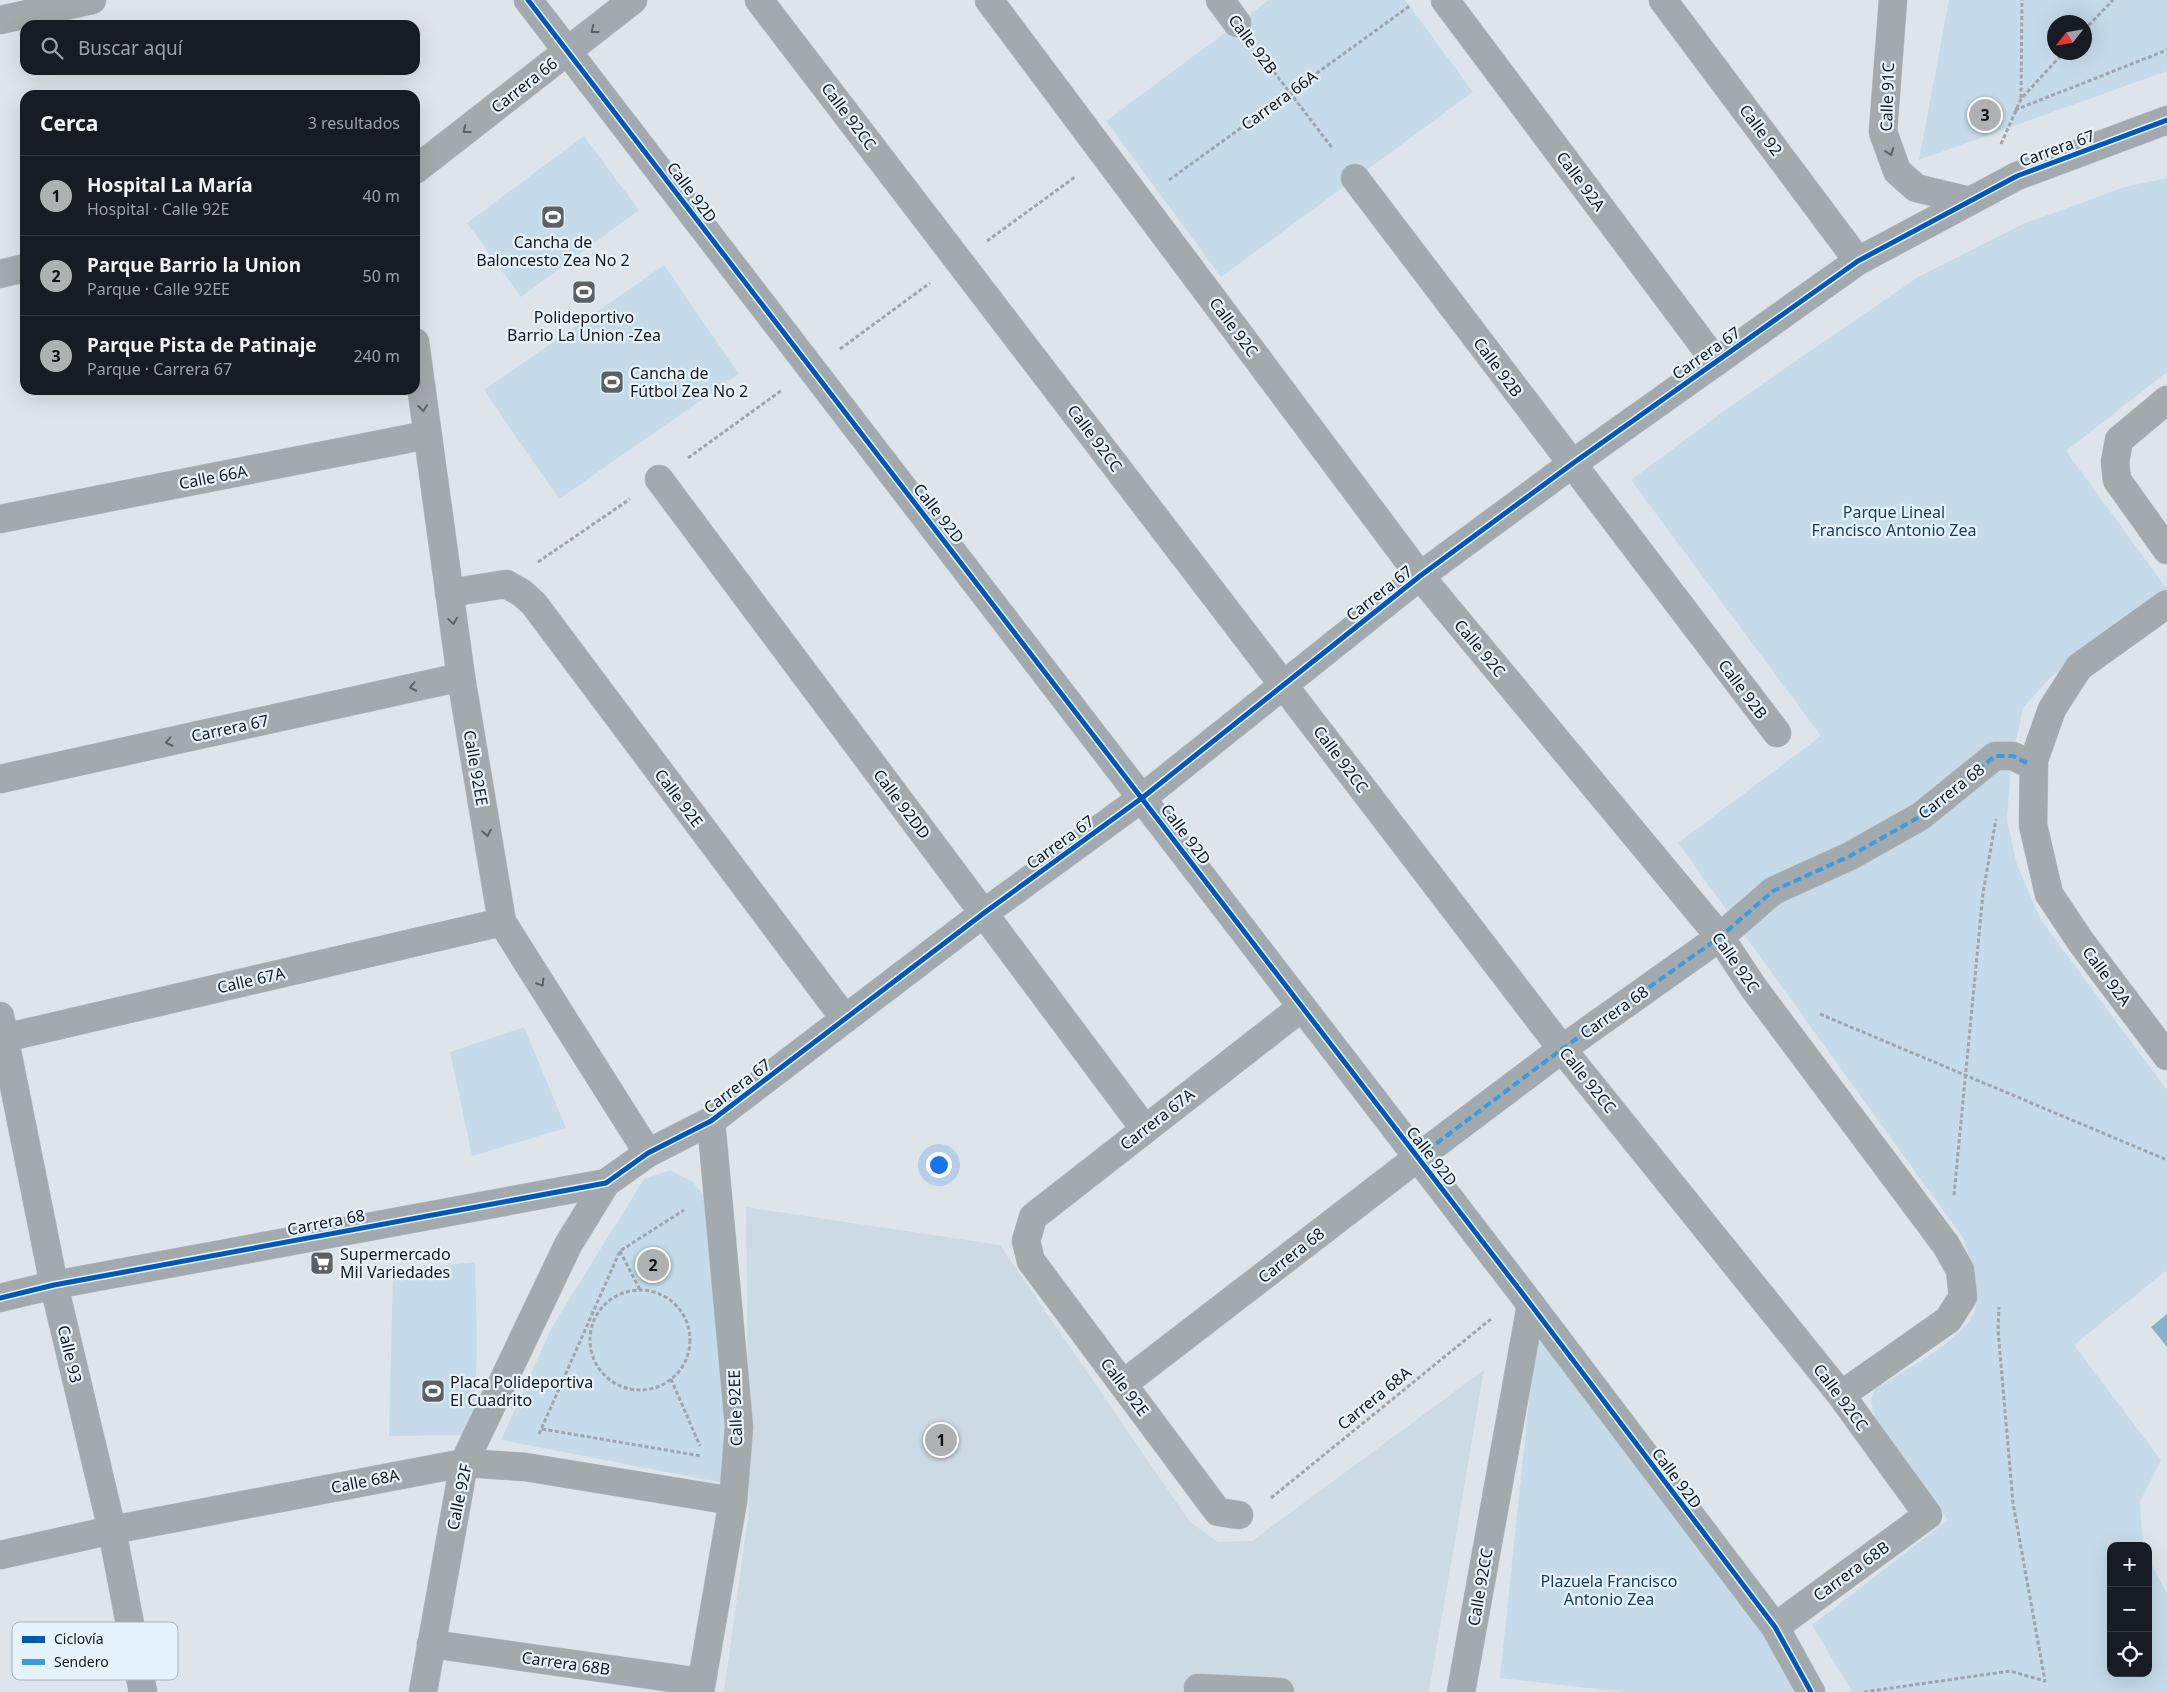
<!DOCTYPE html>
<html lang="es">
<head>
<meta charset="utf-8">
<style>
  :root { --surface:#171b24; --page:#20242c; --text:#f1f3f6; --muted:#9ea1a6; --line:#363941; --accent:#aeb1b4 }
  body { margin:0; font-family:"Noto Sans",sans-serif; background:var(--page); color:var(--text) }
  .controls { position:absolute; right:15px; bottom:15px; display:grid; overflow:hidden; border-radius:10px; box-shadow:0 5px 20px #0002 }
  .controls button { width:45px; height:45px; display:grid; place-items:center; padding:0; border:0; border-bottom:1px solid var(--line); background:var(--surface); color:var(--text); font:25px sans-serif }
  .compass { position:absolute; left:2047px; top:15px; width:45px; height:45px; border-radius:50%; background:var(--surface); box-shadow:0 5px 20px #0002; rotate:239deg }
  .you { position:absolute; left:938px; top:1164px; width:18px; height:18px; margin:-12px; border:4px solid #fff; border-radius:50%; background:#1a73e8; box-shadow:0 0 0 8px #1a73e833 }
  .badge { display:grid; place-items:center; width:32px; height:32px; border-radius:50%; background:var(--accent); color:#111; font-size:16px; font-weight:700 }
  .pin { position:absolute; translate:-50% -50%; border:2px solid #fff; box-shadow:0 1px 5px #0006 }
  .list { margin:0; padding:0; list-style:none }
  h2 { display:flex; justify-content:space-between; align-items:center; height:65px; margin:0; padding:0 20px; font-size:21px }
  h2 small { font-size:16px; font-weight:400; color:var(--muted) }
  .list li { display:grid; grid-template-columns:32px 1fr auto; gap:15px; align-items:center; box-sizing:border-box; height:80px; padding:0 20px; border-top:1px solid var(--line) }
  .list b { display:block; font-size:19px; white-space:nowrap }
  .list p { margin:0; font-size:16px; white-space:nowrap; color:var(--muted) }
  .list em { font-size:16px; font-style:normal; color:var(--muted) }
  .icon { flex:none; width:28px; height:28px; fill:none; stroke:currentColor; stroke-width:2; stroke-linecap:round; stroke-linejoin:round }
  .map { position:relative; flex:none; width:2167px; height:1692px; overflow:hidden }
  .search { position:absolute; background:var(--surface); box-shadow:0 5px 20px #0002; left:20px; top:20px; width:400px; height:55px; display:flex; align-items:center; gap:12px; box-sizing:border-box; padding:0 18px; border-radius:15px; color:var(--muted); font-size:19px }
  .panel { position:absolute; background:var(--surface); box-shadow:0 5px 20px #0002; left:20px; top:90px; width:400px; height:305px; border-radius:15px }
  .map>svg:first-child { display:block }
</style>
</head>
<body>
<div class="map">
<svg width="2167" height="1692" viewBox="0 0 2167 1692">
  <rect width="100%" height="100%" fill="#dee5ea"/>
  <!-- built -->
  <polygon fill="#ccdae4" points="746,1207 1000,1245 1190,1522 1218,1542 1252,1541 1484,1370 1429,1692 724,1692 749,1510"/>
  <!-- green -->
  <g fill="#c5dbe9" fill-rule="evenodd">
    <polygon points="1269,0 1405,0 1473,92 1221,277 1106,121"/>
    <path d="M1949 0H2167V71L1919 160ZM2054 22H2084V52H2054Z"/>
    <polygon points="584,136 639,210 521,297 467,223"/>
    <path d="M2167 178V372L2066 451 2167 589 2050 678 2023 708 2011 765 2007 820 2017 865 2041 920 2167 1090V1270L2074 1345 2161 1460 2140 1502 2143 1546H2111V1673H2148V1558L2167 1594V1692H1852L1812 1625 1948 1520 1876 1422 1871 1401 1874 1390C1900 1373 1966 1338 1975 1310 1981 1291 1969 1256 1963 1238L1678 843 1821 736 1631 480 1732 405 1918 277 2023 224 2125 187Z"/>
    <polygon points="664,265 739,374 559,499 484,390"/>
    <polygon points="524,1027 566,1128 472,1156 450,1052"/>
    <polygon points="670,1170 693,1182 709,1203 729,1390 723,1483 501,1440 552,1327 644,1179"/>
    <polygon points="475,1262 477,1347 474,1435 389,1436 393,1271"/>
    <polygon points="1536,1333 1789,1665 1794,1692 1623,1692 1500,1678"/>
  </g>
  <!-- water -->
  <polygon fill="#89b0ca" points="2167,1314 2167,1347 2151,1327"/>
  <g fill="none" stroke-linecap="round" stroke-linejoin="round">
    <!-- pedestrian casing -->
    <g stroke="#bac0c4" stroke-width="29">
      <polyline id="pedestrian" points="1417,1158 1562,1049 1720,937 1773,891 1850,856 1921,816 1995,756 2013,756 2029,764"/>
    </g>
    <!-- minor casing -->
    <g stroke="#bac0c4" stroke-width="29">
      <g id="minor">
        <polyline points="528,0 1522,1293 1775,1627 1811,1692"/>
        <polyline points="759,0 1562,1049 1841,1395 1928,1515 1775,1627"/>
        <polyline points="989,0 1420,576 1720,937 1753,987 1946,1245 1960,1270 1963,1297 1948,1320 1841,1395"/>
        <polyline points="1220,0 1237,23"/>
        <polyline points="1445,0 1716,362"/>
        <polyline points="1663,0 1858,261"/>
        <polyline points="0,20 92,0"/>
        <polyline points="1355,178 1777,733"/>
        <polyline points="0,274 25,268"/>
        <polyline points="2167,400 2119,440 2115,462 2117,480 2167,550"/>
        <polyline points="659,479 1144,1128"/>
        <polyline points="0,519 427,435"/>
        <polyline points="449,593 506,584 522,593 534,604 845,1019"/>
        <polyline points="2167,604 2079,667 2052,709 2034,760 2033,825 2049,894 2081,942 2167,1056"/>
        <polyline points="0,779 461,677"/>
        <polyline points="0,1016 54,1285 112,1530 143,1692"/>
        <polyline points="0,1039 502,922"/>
        <polyline points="0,1298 54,1285 606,1183 648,1153"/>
        <polyline points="1123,1384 1417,1158"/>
        <polyline points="1239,1515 1218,1512 1031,1261 1026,1241 1033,1217 1302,1007"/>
        <polyline points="0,1555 112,1530 464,1463 525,1467 733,1501"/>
        <polyline points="431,1644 701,1682"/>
        <polyline points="1198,1688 1280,1692"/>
        <polyline points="423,1692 464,1463 568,1245 606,1183"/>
        <polyline points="700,1692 733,1501 739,1427 711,1121"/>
        <polyline points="1461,1692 1531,1305"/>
      </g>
    </g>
    <!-- tertiary casing -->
    <g stroke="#bac0c4" stroke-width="29">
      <g id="tertiary">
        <polyline points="1893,0 1883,132 1897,171 1916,188 1970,201"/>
        <polyline points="415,170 633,0"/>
        <polyline points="415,342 461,677 502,922 648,1153 711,1121 984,913 1142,798 1420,576 1572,464 1858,261 2017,176 2167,120"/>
      </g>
    </g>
    <!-- path -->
    <g stroke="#9ea4a9" stroke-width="3" stroke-dasharray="4 2.5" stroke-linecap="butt">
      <polyline points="2084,30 2113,0"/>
      <polyline points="1258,51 1333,149"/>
      <polyline points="2021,98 2022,0"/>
      <polyline points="2015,110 2167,50"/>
      <polyline points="2001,144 2021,99 2064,52"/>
      <polyline points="1169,180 1411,5"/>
      <polyline points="987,241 1075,177"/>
      <polyline points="840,349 930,283"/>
      <polyline points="688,458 782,390"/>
      <polyline points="538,562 630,499"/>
      <polyline points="1820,1014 2167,1160"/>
      <polyline points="1954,1195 1983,893 1996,819"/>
      <polyline points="620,1251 640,1290"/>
      <circle cx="640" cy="1340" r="50"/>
      <polyline points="671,1379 700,1446"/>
      <polyline points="542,1429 701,1456"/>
      <polyline points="539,1434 620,1251 684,1210"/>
      <polyline points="1271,1498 1491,1319"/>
      <polyline points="1864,1692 2010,1671 2045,1681 2013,1503 1998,1330 1999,1307"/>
    </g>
    <!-- pedestrian -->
    <use href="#pedestrian" stroke="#a2aaae" stroke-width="28"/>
    <!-- minor -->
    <use href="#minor" stroke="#a2aaae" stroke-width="28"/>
    <!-- tertiary -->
    <use href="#tertiary" stroke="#a2aaae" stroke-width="28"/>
    <!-- quiet -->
    <polyline stroke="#3b9bdf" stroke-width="4" stroke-dasharray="8 4" stroke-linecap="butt" points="1417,1158 1562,1049 1720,937 1773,891 1850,856 1921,816 1995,756 2013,756 2029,764"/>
    <!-- cycleway casing -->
    <g stroke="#e6f3fc" stroke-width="8">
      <g id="cycleway">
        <polyline points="528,0 1522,1293 1775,1627 1811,1692"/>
        <polyline points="0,1298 54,1285 606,1183 648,1153 711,1121 984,913 1142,798 1420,576 1572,464 1858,261 2017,176 2167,120"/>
      </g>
    </g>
    <!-- cycleway -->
    <use href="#cycleway" stroke="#0057b8" stroke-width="5"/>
  </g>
  <!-- one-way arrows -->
  <defs><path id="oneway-chevron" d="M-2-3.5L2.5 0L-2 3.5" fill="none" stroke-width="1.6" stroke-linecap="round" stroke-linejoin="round" transform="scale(1.25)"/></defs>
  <g stroke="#5b6265">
    <use href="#oneway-chevron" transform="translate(594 30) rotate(142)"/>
    <use href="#oneway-chevron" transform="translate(466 130) rotate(142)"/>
    <use href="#oneway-chevron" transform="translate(1890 152) rotate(70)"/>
    <use href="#oneway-chevron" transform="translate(423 408) rotate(83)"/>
    <use href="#oneway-chevron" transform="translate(453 621) rotate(82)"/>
    <use href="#oneway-chevron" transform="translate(413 687) rotate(168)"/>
    <use href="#oneway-chevron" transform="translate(169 742) rotate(168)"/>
    <use href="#oneway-chevron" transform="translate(487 833) rotate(80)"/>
    <use href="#oneway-chevron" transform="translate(541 983) rotate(58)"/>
  </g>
  <!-- icons -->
  <defs>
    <g id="stadium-square" transform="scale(1.25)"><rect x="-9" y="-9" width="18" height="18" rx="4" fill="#5b6064" stroke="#e6f3fc"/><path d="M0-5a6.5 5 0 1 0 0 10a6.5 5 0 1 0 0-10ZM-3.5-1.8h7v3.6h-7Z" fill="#fff"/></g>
    <g id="supermarket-square" transform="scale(1.25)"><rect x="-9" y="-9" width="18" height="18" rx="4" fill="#5b6064" stroke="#e6f3fc"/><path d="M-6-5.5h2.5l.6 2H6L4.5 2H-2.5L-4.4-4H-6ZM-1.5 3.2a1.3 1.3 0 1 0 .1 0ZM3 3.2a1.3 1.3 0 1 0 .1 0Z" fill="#fff"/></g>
  </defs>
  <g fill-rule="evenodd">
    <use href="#stadium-square" x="553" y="217"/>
    <use href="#stadium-square" x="584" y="292"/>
    <use href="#stadium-square" x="612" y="382"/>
    <use href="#supermarket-square" x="322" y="1263"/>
    <use href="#stadium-square" x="433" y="1391"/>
  </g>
  <g text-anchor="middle" stroke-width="4.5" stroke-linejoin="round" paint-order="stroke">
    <!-- street labels -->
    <g font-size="16" fill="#14191c" stroke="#e6f3fc">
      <text transform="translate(1253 44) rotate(53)" y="6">Calle 92B</text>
      <text transform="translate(524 85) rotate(-38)" y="6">Carrera 66</text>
      <text transform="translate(1887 97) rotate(-88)" y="6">Calle 91C</text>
      <text transform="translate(1279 100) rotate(-36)" y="6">Carrera 66A</text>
      <text transform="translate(849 116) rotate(53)" y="6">Calle 92CC</text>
      <text transform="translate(1761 130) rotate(53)" y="6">Calle 92</text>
      <text transform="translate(2057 148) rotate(-20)" y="6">Carrera 67</text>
      <text transform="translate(1581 181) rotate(53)" y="6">Calle 92A</text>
      <text transform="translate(692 192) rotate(53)" y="6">Calle 92D</text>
      <text transform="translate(1234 327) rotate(53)" y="6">Calle 92C</text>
      <text transform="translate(1706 353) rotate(-35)" y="6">Carrera 67</text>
      <text transform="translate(1498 367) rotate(53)" y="6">Calle 92B</text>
      <text transform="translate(1095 438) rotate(53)" y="6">Calle 92CC</text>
      <text transform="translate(213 477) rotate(-11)" y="6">Calle 66A</text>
      <text transform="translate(939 513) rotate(52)" y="6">Calle 92D</text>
      <text transform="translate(1379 593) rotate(-38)" y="6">Carrera 67</text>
      <text transform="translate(1480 648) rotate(50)" y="6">Calle 92C</text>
      <text transform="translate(1743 689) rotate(53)" y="6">Calle 92B</text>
      <text transform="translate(230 728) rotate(-12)" y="6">Carrera 67</text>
      <text transform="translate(1341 759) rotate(53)" y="6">Calle 92CC</text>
      <text transform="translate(476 768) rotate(80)" y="6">Calle 92EE</text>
      <text transform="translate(1951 791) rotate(-38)" y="6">Carrera 68</text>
      <text transform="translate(679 798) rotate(53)" y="6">Calle 92E</text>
      <text transform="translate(902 804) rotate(53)" y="6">Calle 92DD</text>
      <text transform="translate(1186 834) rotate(53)" y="6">Calle 92D</text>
      <text transform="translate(1060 842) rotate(-36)" y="6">Carrera 67</text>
      <text transform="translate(1736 962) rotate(55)" y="6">Calle 92C</text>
      <text transform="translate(2107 976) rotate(53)" y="6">Calle 92A</text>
      <text transform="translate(251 980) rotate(-13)" y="6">Calle 67A</text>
      <text transform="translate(1614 1012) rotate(-35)" y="6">Carrera 68</text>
      <text transform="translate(1588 1080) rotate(51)" y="6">Calle 92CC</text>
      <text transform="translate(737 1086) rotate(-37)" y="6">Carrera 67</text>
      <text transform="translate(1157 1119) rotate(-38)" y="6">Carrera 67A</text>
      <text transform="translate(1432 1156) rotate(52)" y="6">Calle 92D</text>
      <text transform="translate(326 1222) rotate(-11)" y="6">Carrera 68</text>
      <text transform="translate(1291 1255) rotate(-38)" y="6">Carrera 68</text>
      <text transform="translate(70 1354) rotate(77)" y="6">Calle 93</text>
      <text transform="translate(1125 1387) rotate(53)" y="6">Calle 92E</text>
      <text transform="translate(1841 1397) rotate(53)" y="6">Calle 92CC</text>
      <text transform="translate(1374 1398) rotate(-39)" y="6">Carrera 68A</text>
      <text transform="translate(735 1408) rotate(-92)" y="6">Calle 92EE</text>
      <text transform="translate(1677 1478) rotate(53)" y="6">Calle 92D</text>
      <text transform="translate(365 1481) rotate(-11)" y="6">Calle 68A</text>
      <text transform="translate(459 1497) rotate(-78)" y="6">Calle 92F</text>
      <text transform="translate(1851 1571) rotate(-36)" y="6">Carrera 68B</text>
      <text transform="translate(1480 1587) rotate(-80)" y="6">Calle 92CC</text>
      <text transform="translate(566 1663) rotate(8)" y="6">Carrera 68B</text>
    </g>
    <!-- poi labels -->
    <g font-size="16" fill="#14191c" stroke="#e6f3fc" text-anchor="start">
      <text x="553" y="248" text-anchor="middle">Cancha de<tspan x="553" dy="18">Baloncesto Zea No 2</tspan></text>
      <text x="584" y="323" text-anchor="middle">Polideportivo<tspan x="584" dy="18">Barrio La Union -Zea</tspan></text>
      <text x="630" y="379">Cancha de<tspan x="630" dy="18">Fútbol Zea No 2</tspan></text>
      <text x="340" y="1260">Supermercado<tspan x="340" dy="18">Mil Variedades</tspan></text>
      <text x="450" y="1388">Placa Polideportiva<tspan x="450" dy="18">El Cuadrito</tspan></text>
    </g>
    <!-- park labels -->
    <g font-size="16" fill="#133d56" stroke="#e6f3fc">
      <text x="1894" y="518">Parque Lineal<tspan x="1894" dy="18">Francisco Antonio Zea</tspan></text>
      <text x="1609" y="1587">Plazuela Francisco<tspan x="1609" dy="18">Antonio Zea</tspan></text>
    </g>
  </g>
  <!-- legend -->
  <rect x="12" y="1622" width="166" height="58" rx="8" fill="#e6f3fc" stroke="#a7b2b9" stroke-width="1"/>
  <rect x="22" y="1636" width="23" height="7" fill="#0057b8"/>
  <rect x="22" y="1659" width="23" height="6" fill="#3b9bdf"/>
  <g font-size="14" fill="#14191c">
    <text x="54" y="1644">Ciclovía</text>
    <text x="54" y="1667">Sendero</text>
  </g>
</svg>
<div class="controls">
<button>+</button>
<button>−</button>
<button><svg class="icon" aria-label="locate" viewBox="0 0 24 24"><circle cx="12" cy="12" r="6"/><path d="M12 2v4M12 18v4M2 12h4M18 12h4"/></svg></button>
</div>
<svg class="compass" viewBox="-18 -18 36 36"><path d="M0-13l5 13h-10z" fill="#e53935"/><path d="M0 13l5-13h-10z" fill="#9ea1a6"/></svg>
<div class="you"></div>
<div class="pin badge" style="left:941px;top:1440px">1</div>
<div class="pin badge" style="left:653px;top:1265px">2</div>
<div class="pin badge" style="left:1985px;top:115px">3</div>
<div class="search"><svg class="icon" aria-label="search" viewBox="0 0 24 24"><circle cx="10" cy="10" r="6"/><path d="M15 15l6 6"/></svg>Buscar aquí</div>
<section class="panel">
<h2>Cerca<small>3 resultados</small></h2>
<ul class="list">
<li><span class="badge">1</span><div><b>Hospital La María</b><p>Hospital · Calle 92E</p></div><em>40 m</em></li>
<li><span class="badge">2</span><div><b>Parque Barrio la Union</b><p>Parque · Calle 92EE</p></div><em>50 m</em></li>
<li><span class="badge">3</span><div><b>Parque Pista de Patinaje</b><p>Parque · Carrera 67</p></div><em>240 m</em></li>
</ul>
</section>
</div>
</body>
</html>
